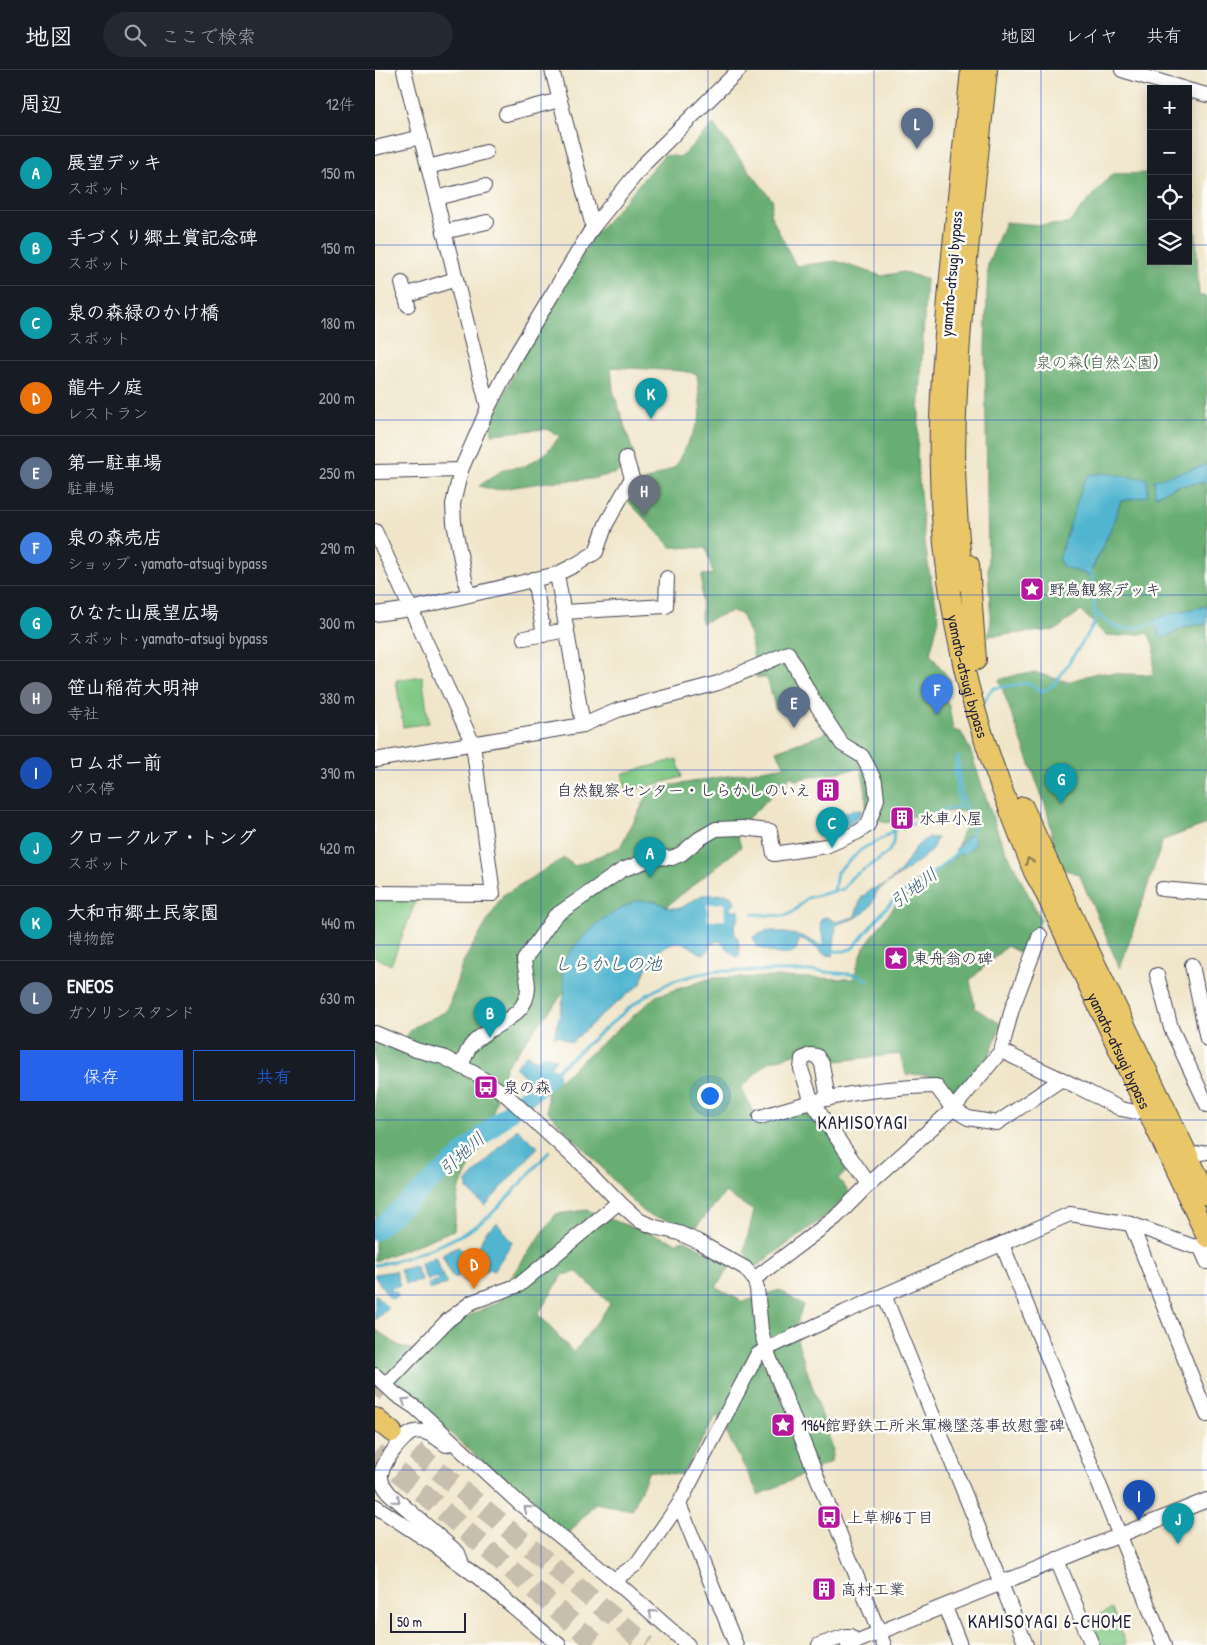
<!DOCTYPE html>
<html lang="ja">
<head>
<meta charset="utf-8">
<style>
  :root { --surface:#171b24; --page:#242831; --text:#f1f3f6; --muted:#9ea1a6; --line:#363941; --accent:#2563eb }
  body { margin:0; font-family:"Patrick Hand","Klee One",sans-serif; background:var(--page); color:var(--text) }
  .controls { position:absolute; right:15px; top:15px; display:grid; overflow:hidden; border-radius:0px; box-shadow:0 2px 12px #0003 }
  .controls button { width:45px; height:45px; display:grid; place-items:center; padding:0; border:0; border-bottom:1px solid var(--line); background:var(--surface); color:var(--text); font:25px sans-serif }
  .scale { position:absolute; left:15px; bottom:12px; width:76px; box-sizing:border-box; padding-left:5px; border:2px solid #22223b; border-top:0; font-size:14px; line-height:18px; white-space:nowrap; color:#22223b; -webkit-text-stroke:4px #fdfcf7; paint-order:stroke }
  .you { position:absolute; left:334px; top:1025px; width:18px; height:18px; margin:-12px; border:4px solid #fff; border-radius:50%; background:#1a73e8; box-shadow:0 0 0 8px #1a73e833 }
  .badge { display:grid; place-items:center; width:32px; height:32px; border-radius:50%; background:var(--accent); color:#fff; font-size:16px; font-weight:700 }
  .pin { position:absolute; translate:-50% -41px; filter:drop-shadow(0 1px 2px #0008) }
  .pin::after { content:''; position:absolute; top:26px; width:18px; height:15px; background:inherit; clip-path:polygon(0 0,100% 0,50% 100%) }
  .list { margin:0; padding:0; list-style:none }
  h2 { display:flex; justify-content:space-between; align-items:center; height:65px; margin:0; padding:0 20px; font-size:21px }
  h2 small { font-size:16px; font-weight:400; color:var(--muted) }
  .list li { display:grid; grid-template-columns:32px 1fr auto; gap:15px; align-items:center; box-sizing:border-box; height:75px; padding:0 20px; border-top:1px solid var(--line) }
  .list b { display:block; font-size:19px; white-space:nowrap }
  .list p { margin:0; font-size:16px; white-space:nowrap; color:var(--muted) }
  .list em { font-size:16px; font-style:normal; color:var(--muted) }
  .actions { display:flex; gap:10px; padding:15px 20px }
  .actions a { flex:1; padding:11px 0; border:1px solid var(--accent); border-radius:0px; text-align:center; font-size:18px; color:var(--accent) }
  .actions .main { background:var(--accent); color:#fff }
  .icon { flex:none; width:28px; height:28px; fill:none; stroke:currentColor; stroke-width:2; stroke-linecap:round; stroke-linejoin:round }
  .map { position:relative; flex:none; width:832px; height:1575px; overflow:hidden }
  header { display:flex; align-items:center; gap:30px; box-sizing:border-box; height:70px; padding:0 25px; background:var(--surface); border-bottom:1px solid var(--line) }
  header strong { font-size:24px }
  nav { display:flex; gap:28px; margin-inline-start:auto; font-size:18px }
  .search { width:350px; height:45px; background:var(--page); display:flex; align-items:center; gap:12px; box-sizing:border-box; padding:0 18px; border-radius:28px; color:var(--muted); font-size:19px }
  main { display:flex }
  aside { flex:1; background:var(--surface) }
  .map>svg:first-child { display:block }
</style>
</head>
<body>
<header>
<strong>地図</strong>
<div class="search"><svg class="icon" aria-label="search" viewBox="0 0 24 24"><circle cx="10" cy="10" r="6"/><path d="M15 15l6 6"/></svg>ここで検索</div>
<nav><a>地図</a><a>レイヤ</a><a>共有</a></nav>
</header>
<main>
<aside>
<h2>周辺<small>12件</small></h2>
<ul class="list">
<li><span class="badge" style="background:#0f9aa8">A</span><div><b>展望デッキ</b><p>スポット</p></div><em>150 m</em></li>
<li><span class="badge" style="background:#0f9aa8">B</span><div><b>手づくり郷土賞記念碑</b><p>スポット</p></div><em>150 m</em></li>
<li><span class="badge" style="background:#0f9aa8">C</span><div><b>泉の森緑のかけ橋</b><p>スポット</p></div><em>180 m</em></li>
<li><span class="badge" style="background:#e8710a">D</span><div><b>龍牛ノ庭</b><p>レストラン</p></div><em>200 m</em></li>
<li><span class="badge" style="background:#5c6f8a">E</span><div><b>第一駐車場</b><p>駐車場</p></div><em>250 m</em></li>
<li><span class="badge" style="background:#3f7fe0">F</span><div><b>泉の森売店</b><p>ショップ · yamato-atsugi bypass</p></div><em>290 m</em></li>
<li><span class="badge" style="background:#0f9aa8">G</span><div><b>ひなた山展望広場</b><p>スポット · yamato-atsugi bypass</p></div><em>300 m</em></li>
<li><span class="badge" style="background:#6b7280">H</span><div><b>笹山稲荷大明神</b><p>寺社</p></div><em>380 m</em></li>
<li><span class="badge" style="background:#1a4fb4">I</span><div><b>ロムポー前</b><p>バス停</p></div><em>390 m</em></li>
<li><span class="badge" style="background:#0f9aa8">J</span><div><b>クロークルア・トング</b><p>スポット</p></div><em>420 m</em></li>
<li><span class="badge" style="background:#0f9aa8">K</span><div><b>大和市郷土民家園</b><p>博物館</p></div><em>440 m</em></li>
<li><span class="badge" style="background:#5c6f8a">L</span><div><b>ENEOS</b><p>ガソリンスタンド</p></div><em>630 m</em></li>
</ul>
<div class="actions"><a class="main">保存</a><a>共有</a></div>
</aside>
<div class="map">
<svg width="832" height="1575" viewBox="0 0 832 1575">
  <rect width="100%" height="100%" fill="#fdfcf7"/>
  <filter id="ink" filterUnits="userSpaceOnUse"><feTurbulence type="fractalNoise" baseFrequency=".02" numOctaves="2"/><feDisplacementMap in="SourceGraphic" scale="10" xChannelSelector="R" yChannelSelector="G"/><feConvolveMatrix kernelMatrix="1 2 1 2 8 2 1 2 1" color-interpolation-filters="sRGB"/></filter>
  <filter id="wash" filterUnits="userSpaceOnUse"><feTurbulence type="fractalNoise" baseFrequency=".0096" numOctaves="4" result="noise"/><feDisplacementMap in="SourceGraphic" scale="20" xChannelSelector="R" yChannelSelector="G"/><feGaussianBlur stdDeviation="1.12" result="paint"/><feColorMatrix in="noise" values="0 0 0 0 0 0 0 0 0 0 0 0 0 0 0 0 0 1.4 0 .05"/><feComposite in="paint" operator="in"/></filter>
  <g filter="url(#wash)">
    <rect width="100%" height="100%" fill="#f0e5c9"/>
    <!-- green -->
    <g fill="#81c985" stroke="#527660">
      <polygon points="47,606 54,653 28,657 21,610"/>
      <polygon points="302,689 307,707 252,722 247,704"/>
      <polygon points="0,828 42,828 16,895 0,887"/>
      <polygon points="737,1539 751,1575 721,1575 710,1550"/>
    </g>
    <!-- forest -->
    <g fill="#68ad72" stroke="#456856" fill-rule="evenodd">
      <path d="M338 54 398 131 395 144 421 196 461 191 507 206 528 202 551 209 542 387 548 457 554 501 564 548 555 584 576 611 570 629 574 636 578 660 586 662 595 680 624 766 666 850 649 885 632 876 595 910 600 938 626 954 615 984 581 1025C561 1008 558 1003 531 1005L526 984 452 992 445 976 393 992 366 1018 384 1053 433 1035 478 1097 463 1108 474 1122 458 1141 379 1198 369 1181 379 1141 350 1123 321 1157 273 1145 259 1133 217 1087 172 1041V1021L281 926 337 908 401 907 478 909 489 877 535 815 578 790 587 763 598 743C569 738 539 746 511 753L491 743V722L486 698 420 710 417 706 361 760 366 777 198 911 131 996 113 1059 83 1121 79 1160 0 1191V969L21 978 39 957 72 941 88 892 128 825 189 788 200 796 245 777 276 719 410 696 401 681 451 663 436 634 401 640 392 608H382L375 565 366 544 357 541 326 553 327 505 338 504 331 478 296 477 252 430 247 415 266 413 300 397 323 353 326 343 322 304 307 301 236 297 238 320 259 385 242 403 216 409 172 412 120 420 104 416 129 399 150 396 170 384 185 366 171 359 117 364 116 356 145 289 187 222 217 168 289 85 306 87Z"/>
      <path d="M774 103 776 104V191H813V123L819 126 824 226H832V395L816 399 781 426 801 416 832 412V536L824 537 786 569 813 556 832 554V754L788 770 745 899 704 804 683 798 672 740 624 610 645 604 662 603 693 612 721 603 778 605 780 578 773 563 746 566 730 565 706 541 697 547 681 560 613 566 616 552 613 501 610 276 613 194 630 152 666 155 693 154 737 104ZM728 403 773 426 746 431 735 461 715 504Z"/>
      <path d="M212 1140 248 1154 301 1172 310 1170 356 1195 341 1217 368 1232 404 1220 428 1235 419 1261 458 1379 456 1392 384 1425 342 1345 307 1405 274 1401 257 1440 220 1433 192 1466 0 1297V1259L24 1276 48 1282 86 1250 126 1230 132 1212 181 1144ZM202 1202 235 1234 199 1283 163 1244 188 1205Z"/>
    </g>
    <!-- water -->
    <g fill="#51b5d0" stroke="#3a6c86">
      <polygon points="832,395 832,412 801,416 780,426 779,410"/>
      <polygon points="728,403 772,409 773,426 746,431 735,461 714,505 688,497 684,489 708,413 714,405"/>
      <polygon points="832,536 832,554 813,556 786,569 779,550 793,544"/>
      <path d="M479 739 486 740V744C480 750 474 757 466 756L467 753 470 751V743Z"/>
      <path d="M593 766H597L600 769C599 779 588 790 580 780Z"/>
      <path d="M554 768H562L556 781 543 792 502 821 497 834 490 842 481 848 461 855 458 886C442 885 438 870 425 869 423 873 422 878 420 881 413 890 389 880 381 876L378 867 393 860 427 866 447 876H449L445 852 447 848 452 847 461 852 479 847 487 827 495 820 511 814 525 802 541 777 549 770Z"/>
      <path d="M351 824 356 825 360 832 355 840H364C366 849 362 850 359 856L360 865 363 868 365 886 362 887C354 883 351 873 342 871L334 875V880L329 884C320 882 314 873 304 872 286 872 268 898 266 914L230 942 196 973 183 965 179 967 190 922 186 894 205 870 228 849 260 831H280L296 838H306L327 825Z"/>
      <polygon points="152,984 162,991 169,985 181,989 160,1016 140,997"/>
      <polygon points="142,1059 163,1077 110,1136 92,1119 92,1112"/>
      <polygon points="122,1153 137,1172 119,1201 115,1199 91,1212 88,1210 93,1197 95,1196 111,1161"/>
      <path d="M83 1176C95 1184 88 1196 83 1207H77L67 1184Z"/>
      <polygon points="60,1187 72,1214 55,1219 53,1214 63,1210 63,1207 52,1210 45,1194"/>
      <polygon points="40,1196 47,1211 31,1214 25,1200"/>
      <polygon points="20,1201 25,1215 15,1219 16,1222 21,1221 23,1227 16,1229 0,1207 0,1204"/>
      <polygon points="0,1224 13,1238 0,1250"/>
    </g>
    <!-- pier -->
    <polygon fill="#f0e5c9" points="349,833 350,850 333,851 332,834"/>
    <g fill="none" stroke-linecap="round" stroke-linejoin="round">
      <!-- stream -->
      <g stroke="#51b5d0" stroke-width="3">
        <path d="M718 539C743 564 748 561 780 553"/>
        <polyline points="607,636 614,623 619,618 655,613 661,618 668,621 680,614 720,553 718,508 716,502 712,501"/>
        <polyline points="583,687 585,716 591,738 597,750 597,766 595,769"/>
        <path d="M459 822 462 802 487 779 510 767 522 757 545 752 554 746 572 739 585 737C582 722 578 705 582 690"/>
        <polyline points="378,844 408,846 417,843 432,828 468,819 477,807 505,789 514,781 518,773 519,760"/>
        <polyline points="456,881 470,881 478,878 510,839 521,828 552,809 585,780"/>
        <polyline points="169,999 175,1006 254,938 275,923 298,911 324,904 342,901 440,901 484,905 494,911"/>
        <path d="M0 1195C33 1190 87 1169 113 1147 135 1127 154 1103 174 1082"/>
      </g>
      <!-- river -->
      <polyline stroke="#51b5d0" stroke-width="19" points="0,1161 175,1006"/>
    </g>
  </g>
  <g filter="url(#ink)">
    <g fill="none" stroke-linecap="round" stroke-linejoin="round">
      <!-- minor-tunnel -->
      <polyline stroke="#c7bead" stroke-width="14" stroke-dasharray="14 7" stroke-linecap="butt" points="0,1325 13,1312"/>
      <!-- highway-tunnel -->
      <g stroke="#c7bead" stroke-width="20" stroke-dasharray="20 10" stroke-linecap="butt">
        <polyline points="17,1362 272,1575"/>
        <polyline points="0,1382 223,1575"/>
      </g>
      <!-- minor casing -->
      <g stroke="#413f50" stroke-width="16">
        <g id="minor">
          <polyline points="29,0 113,338"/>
          <polyline points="177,0 218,157"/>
          <polyline points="747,0 810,19"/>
          <polyline points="813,20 832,25"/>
          <polyline points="131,44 185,30"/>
          <polyline points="0,78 46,67"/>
          <polyline points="53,97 111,82"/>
          <polyline points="61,128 109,116"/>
          <polyline points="69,162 112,152"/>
          <polyline points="27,213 33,235"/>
          <polyline points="30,225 81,209"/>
          <polyline points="0,402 86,400"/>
          <polyline points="0,461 98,674 118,824 0,823"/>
          <polyline points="182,504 202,494 221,482 231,454 257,408 251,388"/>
          <polyline points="159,509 169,565"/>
          <polyline points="93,525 79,453 78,434 86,400 113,338 140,286 218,157 270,93 364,0"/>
          <polyline points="189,542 291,536 292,508"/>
          <polyline points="0,544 36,539 182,504 208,655"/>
          <polyline points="149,568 192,560"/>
          <path d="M0 690 208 655 243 640 343 613 413 583 437 628 467 674 487 686 493 697 500 712 502 729 493 755 483 762 451 776 399 784 395 761 367 758 341 759 324 769 306 784 297 788 282 787 247 800 180 846 149 890C150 899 153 909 153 918 152 951 111 954 95 977 91 983 89 990 86 995"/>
          <polyline points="787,819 832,823"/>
          <polyline points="817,895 832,969"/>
          <polyline points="782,905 796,958 832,1035"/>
          <polyline points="0,963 41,980 68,987 99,1003 130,1024 217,1104 247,1135 265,1151 280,1157 304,1163 322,1171 370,1198 379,1209 382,1218 386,1260 391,1279 509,1575"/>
          <polyline points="626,981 637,939 665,865"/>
          <polyline points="453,1029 447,994 442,986 435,985 427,989 426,999 437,1032 494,1114"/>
          <path d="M385 1047C402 1042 420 1036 437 1032 477 1022 520 1017 561 1016L578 1039 593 1048 622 1053 687 1009"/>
          <polyline points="823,1084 832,1082"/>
          <polyline points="756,1154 832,1345"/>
          <polyline points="627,1174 789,1575"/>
          <polyline points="825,1176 832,1192"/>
          <polyline points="379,1209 460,1148 494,1114 578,1039 626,981 703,1017 746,1039 761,1042"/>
          <polyline points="509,1225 651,1575"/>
          <polyline points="0,1305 20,1324 41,1338 144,1433 239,1510 313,1575"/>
          <polyline points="13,1312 73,1250 97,1232 144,1215 244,1132"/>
          <path d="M71 1375C62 1368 51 1359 39 1362 28 1365 4 1396 6 1408 7 1415 11 1419 15 1424L83 1483 88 1496"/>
          <polyline points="304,1434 361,1575"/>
          <polyline points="0,1436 61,1476 104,1508 184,1575"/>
          <polyline points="682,1490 717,1575"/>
          <polyline points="239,1510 263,1493 304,1434 382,1285 391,1279 470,1242 695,1144 756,1154 817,1176 832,1177"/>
          <polyline points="570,1537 585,1575"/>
          <polyline points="444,1575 471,1566 475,1566 481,1572"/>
          <polyline points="473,1575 832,1430"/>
        </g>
      </g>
      <!-- highway casing -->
      <g stroke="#413f50" stroke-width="22">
        <g id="highway">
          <path id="s1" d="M596 0C589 65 583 131 576 196 570 264 563 333 565 401 566 465 574 531 588 593 604 665 632 733 659 802L668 818 832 1167"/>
          <polyline points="594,495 601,590"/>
          <path d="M588 511C584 474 581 435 580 398 580 265 599 132 612 0"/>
          <polyline points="648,737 703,858 832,1125"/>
          <polyline points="0,1348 17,1362"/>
        </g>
      </g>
      <!-- minor -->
      <use href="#minor" stroke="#fff" stroke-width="14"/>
      <!-- highway -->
      <use href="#highway" stroke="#e9c769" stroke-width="20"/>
    </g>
    <!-- one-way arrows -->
    <defs><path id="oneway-chevron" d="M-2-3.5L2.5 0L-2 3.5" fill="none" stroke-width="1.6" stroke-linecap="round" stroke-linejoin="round" transform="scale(1.25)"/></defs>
    <use stroke="#867452" href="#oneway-chevron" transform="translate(654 791) rotate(-111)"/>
    <g stroke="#9c9ca7">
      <use href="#oneway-chevron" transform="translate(30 1331) rotate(-147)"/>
      <use href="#oneway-chevron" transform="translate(22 1430) rotate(41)"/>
      <use href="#oneway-chevron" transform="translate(152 1439) rotate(-141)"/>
      <use href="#oneway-chevron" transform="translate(277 1543) rotate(-139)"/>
    </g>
  </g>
  <!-- grid -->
  <path fill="none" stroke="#1d4ed8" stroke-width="1" stroke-opacity="0.55" d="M166 0V1575M333 0V1575M499 0V1575M666 0V1575M0 175H776M813 175H832M0 350H832M0 525H832M0 700H832M0 875H832M0 1050H832M0 1225H832M0 1400H832"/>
  <!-- icons -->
  <defs>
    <g id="sight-square" transform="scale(1.25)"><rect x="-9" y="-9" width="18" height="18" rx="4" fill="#b5179e" stroke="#fdfcf7"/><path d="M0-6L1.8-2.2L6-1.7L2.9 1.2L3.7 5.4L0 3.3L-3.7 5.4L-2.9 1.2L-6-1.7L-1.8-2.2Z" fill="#fff"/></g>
    <g id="building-square" transform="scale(1.25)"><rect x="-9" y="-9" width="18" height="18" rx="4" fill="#b5179e" stroke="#fdfcf7"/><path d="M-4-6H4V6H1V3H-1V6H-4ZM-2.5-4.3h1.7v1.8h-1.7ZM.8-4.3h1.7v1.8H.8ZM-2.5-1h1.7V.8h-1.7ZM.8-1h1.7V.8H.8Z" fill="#fff"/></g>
    <g id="bus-square" transform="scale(1.25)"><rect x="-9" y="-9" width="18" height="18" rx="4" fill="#b5179e" stroke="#fdfcf7"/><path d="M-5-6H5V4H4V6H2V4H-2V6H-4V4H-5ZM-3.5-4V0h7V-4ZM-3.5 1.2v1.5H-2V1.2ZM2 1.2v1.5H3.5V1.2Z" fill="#fff"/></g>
  </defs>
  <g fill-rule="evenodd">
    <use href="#sight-square" x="657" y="519"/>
    <use href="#building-square" x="453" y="720"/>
    <use href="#building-square" x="527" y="748"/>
    <use href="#sight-square" x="521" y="888"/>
    <use href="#bus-square" x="111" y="1017"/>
    <use href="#sight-square" x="408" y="1355"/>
    <use href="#bus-square" x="454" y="1447"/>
    <use href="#building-square" x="449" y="1519"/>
  </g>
  <g text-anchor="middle" stroke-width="5" stroke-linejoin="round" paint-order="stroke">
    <!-- street labels -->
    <g font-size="16" fill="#22223b" stroke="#fdfcf7">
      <text transform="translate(576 204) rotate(-85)" y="6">yamato-atsugi bypass</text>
      <text dy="6" stroke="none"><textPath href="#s1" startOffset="610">yamato-atsugi bypass</textPath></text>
      <text dy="6" stroke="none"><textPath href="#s1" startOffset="1015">yamato-atsugi bypass</textPath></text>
    </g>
    <!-- park labels -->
    <g font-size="16" fill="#435c55" stroke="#fdfcf7">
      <text x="722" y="298">泉の森(自然公園)</text>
    </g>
    <!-- poi labels -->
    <g font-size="16" fill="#22223b" stroke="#fdfcf7" text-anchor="start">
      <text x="674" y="525">野鳥観察デッキ</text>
      <text x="436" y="726" text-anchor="end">自然観察センター・しらかしのいえ</text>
      <text x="544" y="754">水車小屋</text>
      <text x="538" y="894">東舟翁の碑</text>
      <text x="128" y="1023">泉の森</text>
      <text x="426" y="1361">1964館野鉄工所米軍機墜落事故慰霊碑</text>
      <text x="472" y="1453">上草柳6丁目</text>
      <text x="466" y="1525">高村工業</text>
    </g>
    <!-- water labels -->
    <g font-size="18" font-style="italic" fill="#355d77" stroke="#fdfcf7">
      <text transform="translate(539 818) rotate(-37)" y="6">引地川</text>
      <text x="233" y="900">しらかしの池</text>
      <text transform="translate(87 1084) rotate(-42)" y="6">引地川</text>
    </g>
    <!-- neighbourhood labels -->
    <g font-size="18" letter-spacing="1" fill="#22223b" stroke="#fdfcf7">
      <text x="488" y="1059">KAMISOYAGI</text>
      <text x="675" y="1558">KAMISOYAGI 6-CHOME</text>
    </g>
  </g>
</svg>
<div class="controls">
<button>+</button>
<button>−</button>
<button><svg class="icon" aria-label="locate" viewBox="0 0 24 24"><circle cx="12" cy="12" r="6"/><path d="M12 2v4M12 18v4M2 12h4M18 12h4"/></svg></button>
<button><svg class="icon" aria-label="layers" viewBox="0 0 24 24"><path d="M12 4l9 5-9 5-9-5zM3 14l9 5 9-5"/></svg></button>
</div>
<div class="scale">50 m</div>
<div class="you"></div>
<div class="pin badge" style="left:275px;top:808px;background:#0f9aa8">A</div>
<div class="pin badge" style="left:115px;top:968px;background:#0f9aa8">B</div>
<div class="pin badge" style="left:457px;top:778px;background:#0f9aa8">C</div>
<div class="pin badge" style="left:99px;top:1219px;background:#e8710a">D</div>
<div class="pin badge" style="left:419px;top:658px;background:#5c6f8a">E</div>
<div class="pin badge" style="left:562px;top:645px;background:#3f7fe0">F</div>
<div class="pin badge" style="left:686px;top:734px;background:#0f9aa8">G</div>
<div class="pin badge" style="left:269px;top:446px;background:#6b7280">H</div>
<div class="pin badge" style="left:764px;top:1451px;background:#1a4fb4">I</div>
<div class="pin badge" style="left:803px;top:1474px;background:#0f9aa8">J</div>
<div class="pin badge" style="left:276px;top:349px;background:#0f9aa8">K</div>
<div class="pin badge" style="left:542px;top:79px;background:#5c6f8a">L</div>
</div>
</main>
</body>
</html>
